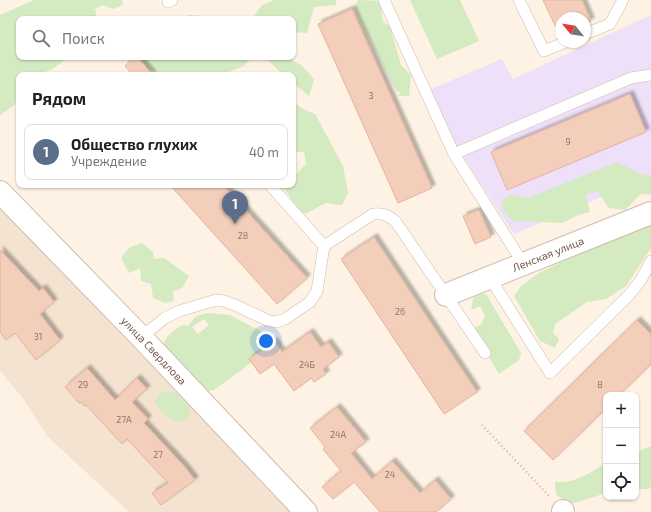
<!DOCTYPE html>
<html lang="ru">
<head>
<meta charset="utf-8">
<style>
  :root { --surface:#fff; --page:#f2f2f2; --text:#222; --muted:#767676; --line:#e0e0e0; --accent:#b45309 }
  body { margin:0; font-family:"Exo 2",sans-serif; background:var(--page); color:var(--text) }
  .controls { position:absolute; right:12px; bottom:12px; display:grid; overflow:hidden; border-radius:8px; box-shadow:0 1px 3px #0004 }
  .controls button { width:36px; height:36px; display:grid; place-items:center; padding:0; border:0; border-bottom:1px solid var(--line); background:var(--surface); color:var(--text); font:20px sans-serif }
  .compass { position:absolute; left:555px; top:12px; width:36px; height:36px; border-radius:50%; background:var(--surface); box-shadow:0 1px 3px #0004; rotate:300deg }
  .you { position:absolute; left:266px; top:341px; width:14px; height:14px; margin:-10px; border:3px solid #fff; border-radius:50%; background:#1a73e8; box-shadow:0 0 0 6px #1a73e833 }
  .badge { display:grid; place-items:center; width:26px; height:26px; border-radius:50%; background:var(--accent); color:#fff; font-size:13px; font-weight:700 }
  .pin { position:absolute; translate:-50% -33px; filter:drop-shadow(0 1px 2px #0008) }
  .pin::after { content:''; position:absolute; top:21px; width:14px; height:12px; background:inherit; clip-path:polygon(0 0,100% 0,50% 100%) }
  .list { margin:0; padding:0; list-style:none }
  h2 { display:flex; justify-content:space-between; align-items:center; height:52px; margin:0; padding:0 16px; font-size:17px }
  h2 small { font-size:13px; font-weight:400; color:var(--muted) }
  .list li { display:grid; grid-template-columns:26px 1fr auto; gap:12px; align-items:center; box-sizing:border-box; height:56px; margin:0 8px 8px; padding:0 8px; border:1px solid var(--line); border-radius:8px }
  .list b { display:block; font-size:15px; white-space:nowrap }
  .list p { margin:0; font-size:13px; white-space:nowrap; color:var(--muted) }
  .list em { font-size:13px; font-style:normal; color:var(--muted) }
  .icon { flex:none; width:22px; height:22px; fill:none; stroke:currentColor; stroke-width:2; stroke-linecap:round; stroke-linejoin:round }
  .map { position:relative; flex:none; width:651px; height:512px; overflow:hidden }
  .search { position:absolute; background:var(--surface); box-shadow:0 1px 3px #0004; left:16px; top:16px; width:280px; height:44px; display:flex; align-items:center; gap:10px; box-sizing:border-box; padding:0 14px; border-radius:8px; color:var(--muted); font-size:15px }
  .panel { position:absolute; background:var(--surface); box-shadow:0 1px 3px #0004; left:16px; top:72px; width:280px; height:116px; border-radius:8px }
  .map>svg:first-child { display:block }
</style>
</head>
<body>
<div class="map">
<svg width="651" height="512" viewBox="0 0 651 512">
  <defs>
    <filter id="shadow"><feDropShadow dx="3.5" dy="-3.5" stdDeviation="1" flood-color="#0004"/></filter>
  </defs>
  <rect width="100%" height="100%" fill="#fdf2e3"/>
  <!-- residential -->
  <polygon fill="#f4e3d1" points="0,209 152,364 290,512 129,512 48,437 22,397 0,371"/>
  <!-- education -->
  <polygon fill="#efe0f9" points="651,15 651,176 514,234 454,143 431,89 502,59 513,79"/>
  <!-- green -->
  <g fill="#d4eac1" fill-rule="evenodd">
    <path d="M34 0H122L123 5 113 9 102 5 95 9 97 17 96 19H19V57H66C54 73 37 75 19 75V97L13 106 0 115V15Z"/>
    <polygon points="274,0 336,0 336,5 314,7 307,33 293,32 293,19 252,19 262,5"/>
    <polygon points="358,0 380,1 383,22 390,26 401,65 411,75 409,96 398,96 401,92 396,91 355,8"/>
    <polygon points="410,0 460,0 479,41 437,59"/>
    <polygon points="188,15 203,16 207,19 186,19"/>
    <polygon points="137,57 288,57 302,66 314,79 309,96 293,83 293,75 283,75 269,61 252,58 244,66 221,75 153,75"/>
    <polygon points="293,102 303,109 315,114 343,166 348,193 342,205 326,203 305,214 295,205 283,186 283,185 293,185 293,174 296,174 306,164 304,152 297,152 293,157"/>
    <path d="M617 162 639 173 651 176V195L641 194 625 210 609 208 597 191 586 195 590 212 578 215 562 223 513 221 504 212 501 201C511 193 516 195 528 198Z"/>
    <polygon points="651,223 651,248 626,286 606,299 587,302 555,324 553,333 559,339 555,348 540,341 514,296 521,286 539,273 617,234"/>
    <polygon points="142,243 153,252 154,259 164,258 189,276 182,288 173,292 174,301 165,303 153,298 151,284 141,281 140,268 129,273 121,258 130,247"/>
    <polygon points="481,294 486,294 521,353 519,360 499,374 472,329 482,324 485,316 480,306 471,310 473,298"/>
    <path d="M206 313 230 315 275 339 249 359 252 362 214 390 207 391 162 348C165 337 173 330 182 325L188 326 195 317ZM204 319 209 325 198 334 192 327Z"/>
    <polygon points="164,391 177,393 190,408 189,419 184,421 174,421 162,412 155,402 158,396"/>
    <polygon points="651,446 651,486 649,489 636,489 636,452"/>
    <path d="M606 463V493L571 504 556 495 555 482C575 484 589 473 606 463Z"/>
  </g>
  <!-- building -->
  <g fill="#f3ceba" stroke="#e6b39a" filter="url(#shadow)">
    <polygon points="543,0 582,0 591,21 585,24 585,18 561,18 561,35 560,36"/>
    <polygon points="352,9 432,188 398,203 318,24"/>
    <polygon points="134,57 137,57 153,75 133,75 125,66"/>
    <polygon points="630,94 646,132 507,190 491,152"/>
    <polygon points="170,185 223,185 307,278 277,304"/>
    <polygon points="479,210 491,237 475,244 463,216"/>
    <polygon points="374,237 477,392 444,414 341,259"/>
    <polygon points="0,250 39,291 43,288 54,302 40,314 60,340 36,360 15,333 6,340 0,332"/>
    <polygon points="637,320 651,334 651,364 619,395 606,395 606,408 553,460 524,431"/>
    <polygon points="310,332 321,347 328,342 339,357 323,369 326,374 314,382 311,378 294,391 274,364 260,374 249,359 274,341 282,352"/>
    <polygon points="87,368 115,400 137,378 147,389 132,402 148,419 144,423 185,467 195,480 161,505 152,493 168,483 127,439 122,444 86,405 84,406 81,402 79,403 65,387"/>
    <polygon points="337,407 366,442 351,453 372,479 392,461 420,493 435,480 451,499 436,512 380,512 354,482 333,499 322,487 341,471 323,449 325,447 310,428"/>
  </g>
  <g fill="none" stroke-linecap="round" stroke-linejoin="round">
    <!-- lane casing -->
    <g stroke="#d0baad" stroke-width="12">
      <g id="lane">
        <polyline points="384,0 454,154 524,265"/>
        <polyline points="519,0 544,51 566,42"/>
        <polyline points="168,2 172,0"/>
        <polyline points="585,34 610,24 623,0"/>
        <polyline points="454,154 631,78 651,75"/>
        <polyline points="270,185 324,246"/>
        <polyline points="490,278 550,373 629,295 641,280 651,261"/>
        <path d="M141 337 165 318 179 311 216 300 224 301 235 305 269 321 277 322 285 319 310 302 317 291 324 246 373 214C384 213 388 215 396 222L485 353"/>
      </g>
    </g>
    <!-- street casing -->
    <g stroke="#d0baad" stroke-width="24">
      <g id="street">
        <path id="s1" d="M0 192 141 337 306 512"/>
        <path id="s2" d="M446 295 651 213"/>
        <polyline points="563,511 563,512"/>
      </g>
    </g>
    <!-- path -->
    <polyline stroke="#d7b19d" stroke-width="2.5" stroke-dasharray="1 3" stroke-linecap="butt" points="482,425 550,497"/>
    <!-- lane -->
    <use href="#lane" stroke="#fff" stroke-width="11"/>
    <!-- street -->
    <use href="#street" stroke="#fff" stroke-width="22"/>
  </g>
  <g text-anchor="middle" stroke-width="4" stroke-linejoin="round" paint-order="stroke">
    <!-- number labels -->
    <g font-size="9" fill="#947465">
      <text x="371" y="99">3</text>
      <text x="568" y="145">9</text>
      <text x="243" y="239">28</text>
      <text x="400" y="315">26</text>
      <text x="38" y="340">31</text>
      <text x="307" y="368">24Б</text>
      <text x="83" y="388">29</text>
      <text x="600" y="388">8</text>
      <text x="124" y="423">27А</text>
      <text x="338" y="438">24А</text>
      <text x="158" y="458">27</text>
      <text x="390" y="478">24</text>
    </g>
    <!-- street labels -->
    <g font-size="11" fill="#755649" stroke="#fff6ea">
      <text dy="4" stroke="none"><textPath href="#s2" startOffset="110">Ленская улица</textPath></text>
      <text dy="4" stroke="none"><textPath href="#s1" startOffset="221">улица Свердлова</textPath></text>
    </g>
  </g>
</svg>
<div class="controls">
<button>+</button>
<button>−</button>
<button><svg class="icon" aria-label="locate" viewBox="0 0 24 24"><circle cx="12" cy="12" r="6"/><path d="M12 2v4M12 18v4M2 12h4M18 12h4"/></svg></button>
</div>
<svg class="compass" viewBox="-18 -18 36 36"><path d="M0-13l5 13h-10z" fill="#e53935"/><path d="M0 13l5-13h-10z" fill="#767676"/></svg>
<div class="you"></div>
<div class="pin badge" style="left:235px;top:224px;background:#5c6f8a">1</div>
<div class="search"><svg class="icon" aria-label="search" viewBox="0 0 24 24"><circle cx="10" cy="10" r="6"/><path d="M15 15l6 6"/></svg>Поиск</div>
<section class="panel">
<h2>Рядом<small></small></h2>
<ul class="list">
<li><span class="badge" style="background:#5c6f8a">1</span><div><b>Общество глухих</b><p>Учреждение</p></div><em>40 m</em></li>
</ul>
</section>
</div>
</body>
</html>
